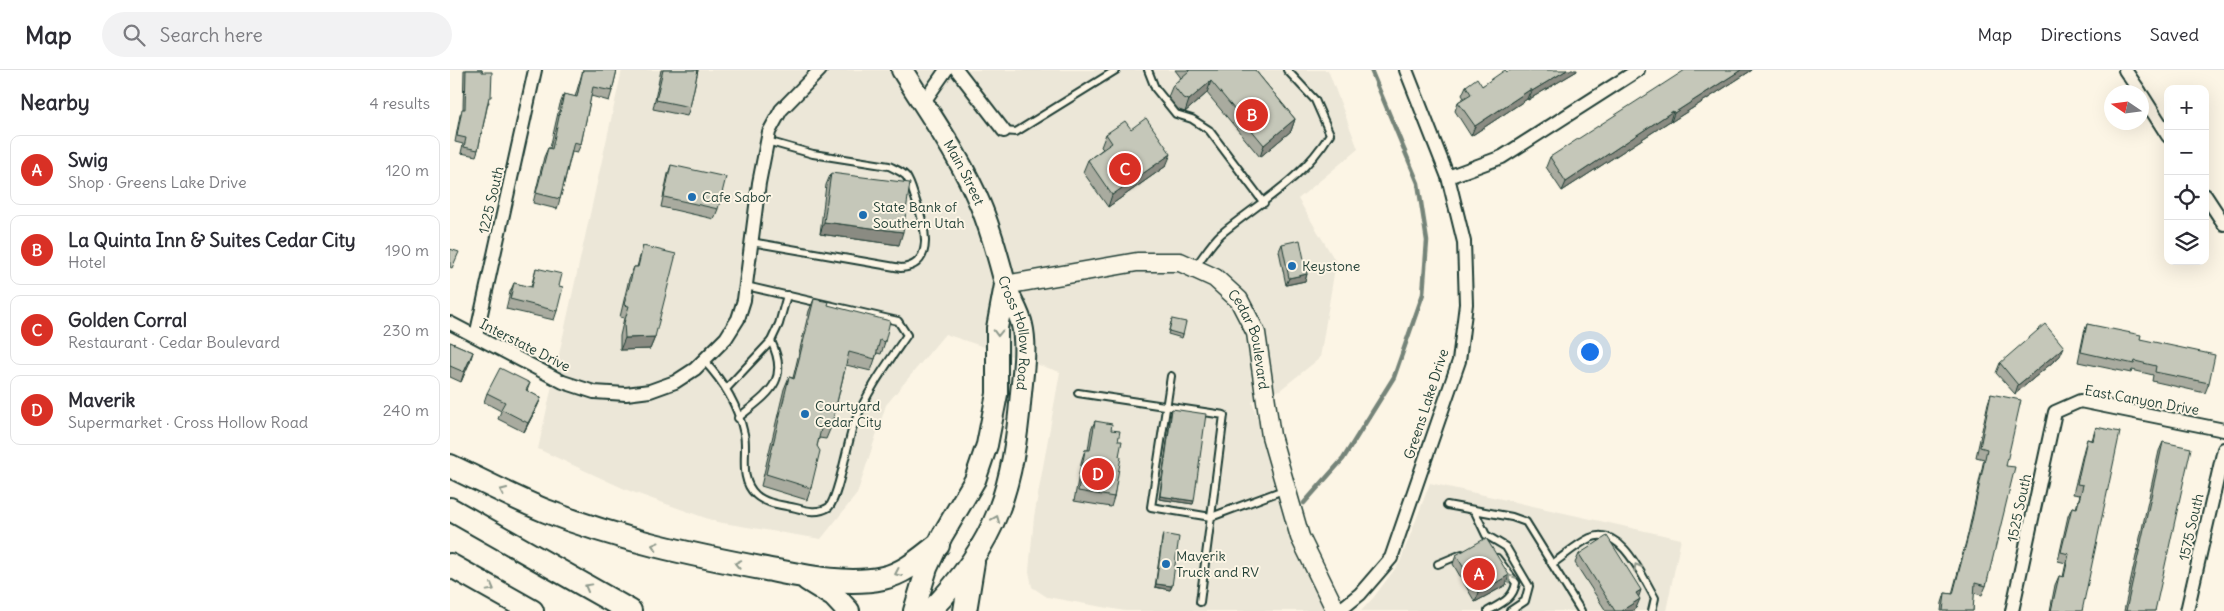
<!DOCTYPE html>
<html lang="en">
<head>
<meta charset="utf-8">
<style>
  :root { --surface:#fff; --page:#f2f2f3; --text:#2b2b33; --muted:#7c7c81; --line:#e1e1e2; --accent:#d93025 }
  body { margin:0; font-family:Delius,sans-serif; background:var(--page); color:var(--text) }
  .controls { position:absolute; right:15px; top:15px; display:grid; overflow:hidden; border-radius:10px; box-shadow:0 5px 20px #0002 }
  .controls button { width:45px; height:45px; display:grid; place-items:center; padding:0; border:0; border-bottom:1px solid var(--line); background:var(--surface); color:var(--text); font:25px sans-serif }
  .compass { position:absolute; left:1654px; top:15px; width:45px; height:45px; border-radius:50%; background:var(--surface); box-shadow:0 5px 20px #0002; rotate:283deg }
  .you { position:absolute; left:1139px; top:281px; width:18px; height:18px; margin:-12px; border:4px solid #fff; border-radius:50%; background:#1a73e8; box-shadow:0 0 0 8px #1a73e833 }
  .badge { display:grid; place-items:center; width:32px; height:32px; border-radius:50%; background:var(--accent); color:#fff; font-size:16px; font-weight:700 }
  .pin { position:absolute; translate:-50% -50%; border:2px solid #fff; box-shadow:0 1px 5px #0006 }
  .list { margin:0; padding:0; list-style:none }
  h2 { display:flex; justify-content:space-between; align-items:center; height:65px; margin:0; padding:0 20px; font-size:21px }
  h2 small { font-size:16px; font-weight:400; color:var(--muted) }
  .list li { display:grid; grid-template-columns:32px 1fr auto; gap:15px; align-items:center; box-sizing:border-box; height:70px; margin:0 10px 10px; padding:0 10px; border:1px solid var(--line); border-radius:10px }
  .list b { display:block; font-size:19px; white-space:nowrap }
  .list p { margin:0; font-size:16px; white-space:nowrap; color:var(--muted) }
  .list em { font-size:16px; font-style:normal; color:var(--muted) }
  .icon { flex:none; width:28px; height:28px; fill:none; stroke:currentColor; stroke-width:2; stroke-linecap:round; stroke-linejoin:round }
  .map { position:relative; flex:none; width:1774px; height:541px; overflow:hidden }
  header { display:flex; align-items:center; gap:30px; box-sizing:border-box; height:70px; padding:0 25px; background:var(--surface); border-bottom:1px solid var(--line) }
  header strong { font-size:24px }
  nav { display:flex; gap:28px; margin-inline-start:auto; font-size:18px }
  .search { width:350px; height:45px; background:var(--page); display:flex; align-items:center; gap:12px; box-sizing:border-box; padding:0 18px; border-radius:28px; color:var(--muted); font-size:19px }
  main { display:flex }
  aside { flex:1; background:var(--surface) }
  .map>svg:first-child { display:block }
</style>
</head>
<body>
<header>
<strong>Map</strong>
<div class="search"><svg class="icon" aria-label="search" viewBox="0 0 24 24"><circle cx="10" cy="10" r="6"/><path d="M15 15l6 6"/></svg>Search here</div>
<nav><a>Map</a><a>Directions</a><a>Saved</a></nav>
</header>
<main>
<aside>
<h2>Nearby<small>4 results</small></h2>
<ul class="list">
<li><span class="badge">A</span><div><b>Swig</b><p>Shop · Greens Lake Drive</p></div><em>120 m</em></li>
<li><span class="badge">B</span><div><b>La Quinta Inn &amp; Suites Cedar City</b><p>Hotel</p></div><em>190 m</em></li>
<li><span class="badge">C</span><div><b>Golden Corral</b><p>Restaurant · Cedar Boulevard</p></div><em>230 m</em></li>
<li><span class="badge">D</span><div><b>Maverik</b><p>Supermarket · Cross Hollow Road</p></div><em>240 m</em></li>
</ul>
</aside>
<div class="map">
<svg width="1774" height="541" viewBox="0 0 1774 541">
  <rect width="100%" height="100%" fill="#fcf5e5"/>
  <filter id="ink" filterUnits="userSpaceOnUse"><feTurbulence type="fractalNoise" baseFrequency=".02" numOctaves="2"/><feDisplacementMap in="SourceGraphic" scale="10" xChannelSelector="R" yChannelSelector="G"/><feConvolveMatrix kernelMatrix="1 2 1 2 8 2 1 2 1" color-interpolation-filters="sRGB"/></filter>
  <g filter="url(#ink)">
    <!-- built -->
    <g fill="#ece7d8">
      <polygon points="172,0 878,0 908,79 848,129 886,192 870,288 830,320 802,332 874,541 675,541 597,527 582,517 579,501 584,447 610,302 495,264 436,335 407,424 371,469 267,452 177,420 88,379"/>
      <polygon points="980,413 1231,469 1216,541 911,541 924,527 950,492"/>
    </g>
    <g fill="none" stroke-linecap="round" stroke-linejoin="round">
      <!-- stream -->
      <polyline stroke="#758479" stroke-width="4.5" points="854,433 893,389 944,307 973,224 977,171 968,113 921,0"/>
      <!-- lane casing -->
      <g stroke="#1f3d34" stroke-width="10">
        <g id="lane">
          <polyline points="698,0 705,18 726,44 742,49 759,60 814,133"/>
          <polyline points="554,61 566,62 666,0"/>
          <path d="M301 172 451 198C487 195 474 153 466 131 463 123 461 113 456 106 451 101 445 99 439 96L363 84 317 71"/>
          <path d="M745 197C753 187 761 173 771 164 811 131 852 110 880 64L865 30 837 0"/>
          <path d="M254 291C273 311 288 336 294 364 298 382 288 409 306 425 316 434 333 435 346 438 357 441 368 444 379 437 389 426 397 373 404 354 417 321 437 294 457 265L448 251 296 216"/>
          <polyline points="721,306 701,437 761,447 836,419"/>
          <polyline points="276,319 321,271 329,254 337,225"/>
          <polyline points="628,323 774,345 750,532"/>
          <path d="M288 348C317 324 341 312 321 271"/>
          <polyline points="997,435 1062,447 1076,452 1131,541"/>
          <polyline points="1024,440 1036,465 1056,477 1079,516 1075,531 1060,541"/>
          <polyline points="988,494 1012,484"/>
          <path d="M1102 494C1114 486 1127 474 1140 468 1171 454 1193 508 1205 528L1202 541"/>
          <path d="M1038 541C1052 533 1063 529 1066 513L1047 488"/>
        </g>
      </g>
      <!-- street casing -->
      <g stroke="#1f3d34" stroke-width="16">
        <g id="street">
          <polyline points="507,0 554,61"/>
          <polyline points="1675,0 1690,22"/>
          <polyline points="1692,25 1718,66"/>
          <polyline points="473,33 496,0"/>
          <polyline points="998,107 1052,87 1188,0"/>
          <polyline points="1755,125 1774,154"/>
          <polyline points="0,253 113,312 144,322 176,324 200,321 225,312 245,299 276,268 288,249 294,230 309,113 319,62 331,40 370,0"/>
          <polyline points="26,266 85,0"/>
          <polyline points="889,541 910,524 941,488 1009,291 1016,234 1014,172 998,107 956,0"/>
          <polyline points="1562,541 1605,342 1630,331 1774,360"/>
          <polyline points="1737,541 1774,379"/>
        </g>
      </g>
      <!-- secondary casing -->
      <g stroke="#1f3d34" stroke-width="21">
        <g id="secondary">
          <path id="s1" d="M555 215 687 192H730L765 208 789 230 806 263 821 366 850 467 886 541"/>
        </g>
      </g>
      <!-- primary casing -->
      <g stroke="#1f3d34" stroke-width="24">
        <g id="primary">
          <path id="s2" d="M452 0C479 44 510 86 530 134 541 160 548 186 555 213 559 228 569 241 572 255 577 276 573 302 571 323 563 418 548 472 480 541"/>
          <polyline points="464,541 477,498 492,466 525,410 537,375 547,324 547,258 555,215"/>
        </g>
      </g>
      <!-- highway casing -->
      <g stroke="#1f3d34" stroke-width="26">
        <g id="highway">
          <path d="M0 396C32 411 64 428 96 441 167 469 242 485 316 499 353 506 396 516 433 508 455 503 471 488 488 475"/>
          <polyline points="0,439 180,541"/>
          <polyline points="0,495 82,541"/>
          <polyline points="358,510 384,526 398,541"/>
          <polyline points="515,541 523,492"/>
        </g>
      </g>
      <!-- lane -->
      <use href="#lane" stroke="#fcf5e5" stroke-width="6"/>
      <!-- street -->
      <use href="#street" stroke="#fcf5e5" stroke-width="12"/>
      <!-- secondary -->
      <use href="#secondary" stroke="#fcf5e5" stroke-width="18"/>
      <!-- primary -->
      <use href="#primary" stroke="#fcf5e5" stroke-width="20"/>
      <!-- highway -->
      <use href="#highway" stroke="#fcf5e5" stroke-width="22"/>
    </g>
    <!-- wall -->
    <g fill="#a9ab9f" stroke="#1f3d34">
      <polygon points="14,0 32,0 39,33 38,33 28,80 26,86 11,83 13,74 5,72 10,45 13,39"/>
      <polygon points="133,0 167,0 162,21 159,31 141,26 131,74 127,83 122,82 110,129 107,139 83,133 94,87 98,78 100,78 110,34 114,24 125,27"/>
      <polygon points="211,0 248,0 240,37 237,46 203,39"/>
      <polygon points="725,0 805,0 845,49 841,61 810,87 757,23 735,42 729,40 718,27 723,15 731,8"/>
      <polygon points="1302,0 1221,52 1220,51 1112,121 1096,97 1100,87"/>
      <polygon points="1127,1 1078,30 1077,29 1021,66 1005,41 1008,32 1014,28 1012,25 1016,16 1032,16 1057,2"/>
      <polygon points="681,59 716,96 658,137 633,102 638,90 653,79 651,77 656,64"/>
      <polygon points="221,95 268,139 264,149 211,137 218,104"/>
      <polygon points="381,103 449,175 370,164 376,115"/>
      <polygon points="832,174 857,204 855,211 836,215 829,181"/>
      <polygon points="193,176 205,267 200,279 170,280 170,266 174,248 170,247 179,209 184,197 187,197"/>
      <polygon points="86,198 109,216 107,241 104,250 56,239 60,222 64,213 81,217"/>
      <polygon points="364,229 378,235 435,272 431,284 427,283 421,301 396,295 381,357 376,369 369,368 367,376 361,418 357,430 311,416 334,319 339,307 343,308 359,241"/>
      <polygon points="721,252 733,265 732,268 718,264"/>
      <polygon points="1637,254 1690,269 1759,313 1755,323 1702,311 1703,305 1682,300 1681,303 1628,292 1634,263"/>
      <polygon points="0,272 23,282 11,312 0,307"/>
      <polygon points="1610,286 1565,324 1546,303 1550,293"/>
      <polygon points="80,313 77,321 91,328 87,337 74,362 48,349 51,341 34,332 37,323"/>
      <polygon points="1541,324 1556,396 1536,516 1532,525 1524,523 1523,541 1491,541 1492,533 1495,523 1502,524 1518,464 1534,389 1526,387 1538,333"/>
      <polygon points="722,339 743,434 709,429 721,342"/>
      <polygon points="645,351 661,360 668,371 669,386 664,427 661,437 624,431 632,389 635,380 638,380 641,360"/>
      <polygon points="1646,357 1632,541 1600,541 1605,515 1609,506 1613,507 1616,493 1608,491 1618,446 1622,437 1626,438 1630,425 1623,424 1634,379 1637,369 1642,370"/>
      <polygon points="1713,372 1705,541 1674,541 1709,381"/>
      <polygon points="713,464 722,516 720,520 705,517 712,468"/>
      <polygon points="1129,484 1189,528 1186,538 1182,541 1156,541 1125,493"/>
      <polygon points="1006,485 1056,515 1025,532 1003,494"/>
    </g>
    <!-- shaded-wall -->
    <g fill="#8a8b82" stroke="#1f3d34">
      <polygon points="1117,0 1127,0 1127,1 1078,30 1082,21"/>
      <polygon points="1291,0 1302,0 1221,52 1224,43"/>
      <polygon points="761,11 757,23 735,42 739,30"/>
      <polygon points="1081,19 1077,29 1021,66 1025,56"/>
      <polygon points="1223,41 1220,51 1112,121 1116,112"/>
      <polygon points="845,49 841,61 810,87 814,75"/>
      <polygon points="721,84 716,96 658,137 662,125"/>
      <polygon points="374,152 453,162 449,175 370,164"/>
      <polygon points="857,204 855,211 836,215 839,208"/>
      <polygon points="205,267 200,279 170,280 175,268"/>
      <polygon points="1614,277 1610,286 1565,324 1568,315"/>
      <polygon points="23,282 20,292 11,312 14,302"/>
      <polygon points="91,328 87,337 74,362 78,353"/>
      <polygon points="710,426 744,431 743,434 709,429"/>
      <polygon points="1059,505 1056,515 1025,532 1029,523"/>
      <polygon points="706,514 722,516 720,520 705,517"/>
      <polygon points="1191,520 1188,529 1186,523"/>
      <polygon points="1190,529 1186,538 1182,541 1171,541"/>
    </g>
    <!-- building -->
    <g fill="#c5c7b9" stroke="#1f3d34">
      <polygon points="16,0 32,0 32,2 42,2 41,27 39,27 28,80 14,77 16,68 7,66 12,39 15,39"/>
      <polygon points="133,0 167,0 162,21 143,17 131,74 124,72 110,129 86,123 98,78 102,79 114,24 127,27"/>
      <polygon points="213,0 248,0 240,37 206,30"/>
      <polygon points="739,0 805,0 845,49 814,75 761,11 739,30 733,28 723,15 739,1"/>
      <polygon points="1055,0 1057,2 1061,0 1117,0 1082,21 1081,19 1025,56 1008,32 1021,24 1016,16 1027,8 1032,16"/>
      <polygon points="1235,0 1291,0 1224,43 1223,41 1116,112 1100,87"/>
      <polygon points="696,48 721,84 662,125 638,90 662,73 656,64 675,51 681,59"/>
      <polygon points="221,95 276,107 268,139 214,127"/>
      <polygon points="381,103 460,113 453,162 374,152"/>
      <polygon points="850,170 857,204 839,208 832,174"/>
      <polygon points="193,176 226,184 205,267 175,268 174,253 179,236 174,235 184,197 188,197"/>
      <polygon points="0,179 9,182 2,198 0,197"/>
      <polygon points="86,198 112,204 109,216 113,217 107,241 60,229 64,213 82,217"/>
      <polygon points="364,229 379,232 378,235 440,251 435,272 430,270 425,289 399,282 381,357 372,355 367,376 370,381 361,418 316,404 339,307 344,309"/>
      <polygon points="722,249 736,252 733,265 719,261"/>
      <polygon points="1595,254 1614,277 1568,315 1550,293"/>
      <polygon points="1637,254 1691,265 1690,269 1765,285 1759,313 1705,302 1706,296 1685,291 1684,294 1631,282"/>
      <polygon points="0,272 23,282 14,302 0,296"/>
      <polygon points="50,298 80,313 76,320 91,328 78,353 51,339 55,332 37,323"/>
      <polygon points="1541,324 1571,330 1556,396 1565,397 1536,516 1525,513 1523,541 1493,541 1495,523 1503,524 1521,455 1537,379 1530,377"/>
      <polygon points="722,339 756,344 744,431 710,426"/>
      <polygon points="645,351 662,354 661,360 670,361 668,371 672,371 669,386 671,387 664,427 628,421 635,380 640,380"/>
      <polygon points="1646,357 1670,362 1632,541 1601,541 1609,506 1614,507 1619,484 1611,482 1622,437 1627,438 1633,415 1627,414 1637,369 1643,371"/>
      <polygon points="1713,372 1741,378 1705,541 1676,541"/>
      <polygon points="713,464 729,467 722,516 706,514"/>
      <polygon points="1157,466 1191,520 1186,523 1190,529 1171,541 1165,541 1129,484"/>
      <polygon points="1036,468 1059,505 1029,523 1006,485"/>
    </g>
    <!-- one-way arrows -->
    <defs><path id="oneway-chevron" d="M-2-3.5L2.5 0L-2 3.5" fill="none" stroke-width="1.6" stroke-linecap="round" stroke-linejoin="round" transform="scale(1.25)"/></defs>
    <g stroke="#8e998c">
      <use href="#oneway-chevron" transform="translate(548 263) rotate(91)"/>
      <use href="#oneway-chevron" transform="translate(53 421) rotate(-155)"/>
      <use href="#oneway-chevron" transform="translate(546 449) rotate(-68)"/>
      <use href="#oneway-chevron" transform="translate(205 476) rotate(-165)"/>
      <use href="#oneway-chevron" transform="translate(288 494) rotate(-169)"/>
      <use href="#oneway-chevron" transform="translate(1187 497) rotate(-120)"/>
      <use href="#oneway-chevron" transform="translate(448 503) rotate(156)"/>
      <use href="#oneway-chevron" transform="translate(1061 508) rotate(-122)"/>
      <use href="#oneway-chevron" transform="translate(138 517) rotate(-151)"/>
      <use href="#oneway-chevron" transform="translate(41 518) rotate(29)"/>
    </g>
  </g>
  <!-- markers -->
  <g fill="#1f6fb2" stroke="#fcf5e5" stroke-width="2">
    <circle cx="242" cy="127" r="5"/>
    <circle cx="413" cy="145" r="5"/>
    <circle cx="842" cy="196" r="5"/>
    <circle cx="355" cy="344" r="5"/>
    <circle cx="716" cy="494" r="5"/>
  </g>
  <g text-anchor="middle" stroke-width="4" stroke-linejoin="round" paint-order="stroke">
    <!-- street labels -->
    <g font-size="14" fill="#1f3d34" stroke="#fcf5e5">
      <text dy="5" stroke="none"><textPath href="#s2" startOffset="120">Main Street</textPath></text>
      <text transform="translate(41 130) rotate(-77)" y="5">1225 South</text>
      <text dy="5" stroke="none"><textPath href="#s1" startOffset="289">Cedar Boulevard</textPath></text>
      <text transform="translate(75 275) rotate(27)" y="5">Interstate Drive</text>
      <text dy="5" stroke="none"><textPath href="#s2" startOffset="290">Cross Hollow Road</textPath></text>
      <text transform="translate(1692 330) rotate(10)" y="5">East Canyon Drive</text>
      <text transform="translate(976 334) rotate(-72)" y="5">Greens Lake Drive</text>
      <text transform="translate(1569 438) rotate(-78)" y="5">1525 South</text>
      <text transform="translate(1741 457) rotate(-77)" y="5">1575 South</text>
    </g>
    <!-- poi labels -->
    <g font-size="14" fill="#1f3d34" stroke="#fcf5e5" text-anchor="start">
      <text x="252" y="132">Cafe Sabor</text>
      <text x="423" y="142">State Bank of<tspan x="423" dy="16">Southern Utah</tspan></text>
      <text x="852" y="201">Keystone</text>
      <text x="365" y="341">Courtyard<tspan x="365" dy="16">Cedar City</tspan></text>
      <text x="726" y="491">Maverik<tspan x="726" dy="16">Truck and RV</tspan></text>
    </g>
  </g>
</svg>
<div class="controls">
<button>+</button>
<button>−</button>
<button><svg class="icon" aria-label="locate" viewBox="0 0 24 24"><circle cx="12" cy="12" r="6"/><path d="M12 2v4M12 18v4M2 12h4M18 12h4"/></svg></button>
<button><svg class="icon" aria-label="layers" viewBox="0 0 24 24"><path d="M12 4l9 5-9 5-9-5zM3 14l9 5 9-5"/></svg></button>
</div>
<svg class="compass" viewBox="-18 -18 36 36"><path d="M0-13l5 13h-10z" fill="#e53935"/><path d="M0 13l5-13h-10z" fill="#7c7c81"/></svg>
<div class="you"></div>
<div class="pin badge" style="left:1029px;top:504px">A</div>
<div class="pin badge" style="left:802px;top:45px">B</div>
<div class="pin badge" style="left:675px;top:99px">C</div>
<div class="pin badge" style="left:648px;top:404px">D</div>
</div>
</main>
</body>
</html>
